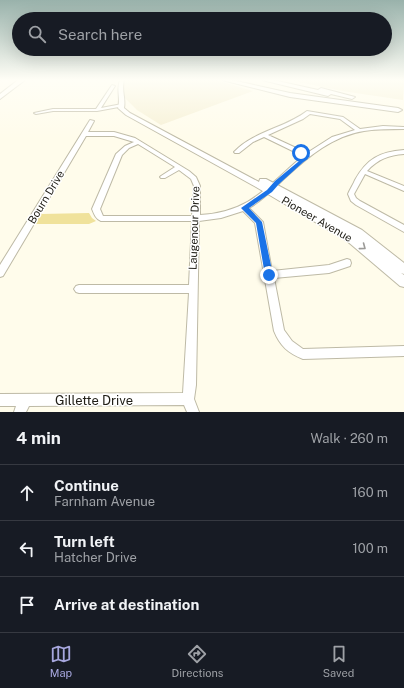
<!DOCTYPE html>
<html lang="en">
<head>
<meta charset="utf-8">
<style>
  :root { --surface:#171b24; --page:#20242c; --text:#f1f3f6; --muted:#9ea1a6; --line:#363941; --accent:#a7a7de }
  body { margin:0; font-family:"Public Sans",sans-serif; background:var(--page); color:var(--text) }
  .stop { position:absolute; width:12px; height:12px; margin:-9px; border:3px solid #1a73e8; border-radius:50%; background:#fff }
  .stop.end { background:#1a73e8; border-color:#fff; box-shadow:0 1px 4px #0008 }
  .list { margin:0; padding:0; list-style:none }
  h2 { display:flex; justify-content:space-between; align-items:center; height:52px; margin:0; padding:0 16px; font-size:17px }
  h2 small { font-size:13px; font-weight:400; color:var(--muted) }
  .list li { display:grid; grid-template-columns:26px 1fr auto; gap:12px; align-items:center; box-sizing:border-box; height:56px; padding:0 16px; border-top:1px solid var(--line) }
  .list b { display:block; font-size:15px; white-space:nowrap }
  .list p { margin:0; font-size:13px; white-space:nowrap; color:var(--muted) }
  .list em { font-size:13px; font-style:normal; color:var(--muted) }
  .icon { flex:none; width:22px; height:22px; fill:none; stroke:currentColor; stroke-width:2; stroke-linecap:round; stroke-linejoin:round }
  .map { position:relative; flex:none; width:404px; height:412px; overflow:hidden }
  .search { position:absolute; background:var(--surface); box-shadow:0 4px 16px #0002; left:12px; right:12px; top:12px; height:44px; display:flex; align-items:center; gap:10px; box-sizing:border-box; padding:0 14px; border-radius:22px; color:var(--muted); font-size:15px }
  .sheet { height:220px; background:var(--surface) }
  nav { display:flex; justify-content:space-around; align-items:center; box-sizing:border-box; height:56px; border-top:1px solid var(--line); background:var(--surface); font-size:11px; color:var(--muted) }
  nav a { display:grid; justify-items:center; gap:2px }
  nav .on { color:var(--accent) }
  .map>svg:first-child { display:block }
</style>
</head>
<body>
<div class="map">
<svg width="404" height="412" viewBox="0 0 404 412">
  <rect width="100%" height="100%" fill="#fffceb"/>
  <!-- built -->
  <g fill="#f6f0d4">
    <polygon points="126,80 216,80 253,91 161,125 137,110 123,96 123,85"/>
    <polygon points="289,80 403,80 404,81 403,100 342,91"/>
  </g>
  <!-- green -->
  <polygon fill="#f0e29b" points="89,213 92,218 96,221 89,224 35,224 41,214"/>
  <g fill="none" stroke-linecap="round" stroke-linejoin="round">
    <!-- minor casing -->
    <g stroke="#bebaa6" stroke-width="2">
      <g id="minor">
        <polygon points="112,85 115,86 101,108 122,104 124,105 124,106 97,111 53,111 36,114 34,113 53,109 96,109"/>
        <path d="M307 111 343 117 360 129 383 126 404 127V129C391 129 377 129 364 131 333 136 309 156 286 177 274 188 263 200 249 208L263 222 272 271 329 265 347 259 350 260 351 263 350 266 329 273 274 278 284 330 292 341 303 349 404 346V356L303 359C288 353 280 346 274 331L255 223 243 211 221 218 199 221 196 385 194 399 199 412H187L184 405 29 406 26 412H14L16 406H0V394L183 393 189 293H79L76 292 74 289 76 286 79 285H189L192 221H101C96 219 94 214 92 209L116 154 125 146 134 142 114 136H86L3 276 0 277V265L90 120 94 121 88 132H114L135 138 189 171 196 177 200 186V215C251 212 267 186 303 156L264 137 253 142 239 153H235L234 152C254 131 285 128 307 111ZM310 114 340 119 355 130 332 137 307 153 268 135 303 119ZM138 144 175 167 161 176 160 177 161 178H165L179 170 191 179 194 186 192 216H103L100 209 122 155 129 148Z"/>
        <path d="M404 150V154C389 155 378 159 367 171L404 186V191L365 174 354 194 356 198 360 201 404 225V232L356 205 351 201 348 194C350 189 353 185 355 180 367 159 379 152 404 150Z"/>
      </g>
    </g>
    <!-- major casing -->
    <g stroke="#bebaa6" stroke-width="2">
      <path id="major" d="M120 80H124C121 90 126 98 124 108L130 113 259 182 260 179H266L362 230 404 263V274L401 273 404 275V287L400 286 347 241 256 187 126 115 118 108C121 98 116 90 120 80Z"/>
    </g>
    <!-- highway casing -->
    <g stroke="#bebaa6" stroke-width="2">
      <g id="highway">
        <polygon points="18,80 25,80 0,99 0,94"/>
        <polygon points="222,80 232,80 290,93 398,108 402,110 398,112 290,97"/>
        <polygon points="262,80 273,80 318,90 321,88 355,97 352,99 331,94 328,96"/>
      </g>
    </g>
    <!-- minor -->
    <use href="#minor" fill="#fff" fill-rule="evenodd"/>
    <!-- major -->
    <use href="#major" fill="#fff" fill-rule="evenodd"/>
    <!-- highway -->
    <use href="#highway" fill="#fff" fill-rule="evenodd"/>
  </g>
  <!-- one-way arrows -->
  <defs><path id="oneway-chevron" d="M-2-3.5L2.5 0L-2 3.5" fill="none" stroke-width="1.6" stroke-linecap="round" stroke-linejoin="round"/></defs>
  <use stroke="#9c9b98" href="#oneway-chevron" transform="translate(363 247) rotate(37)"/>
  <!-- sky -->
  <linearGradient id="sky" x2="0" y2="1"><stop stop-color="#99b2ab"/><stop offset="0.58" stop-color="#fffef6"/><stop offset="1" stop-color="#fffef6" stop-opacity="0"/></linearGradient>
  <rect width="404" height="138" fill="url(#sky)"/>
  <!-- route -->
  <polygon fill="#1a73e8" points="301,152 310,156 279,184 272,192 249,208 262,222 273,275 269,279 265,275 256,223 241,208 267,190 275,181 304,157 298,153"/>
  <g text-anchor="middle" stroke-width="3" stroke-linejoin="round" paint-order="stroke">
    <!-- street labels -->
    <g font-size="11" fill="#222019" stroke="#fff">
      <text transform="translate(46 197) rotate(-59)" y="4">Bourn Drive</text>
      <text transform="translate(317 219) rotate(30)" y="4">Pioneer Avenue</text>
      <text transform="translate(194 228) rotate(-88)" y="4">Laugenour Drive</text>
    </g>
    <!-- near-street labels -->
    <g font-size="13" fill="#222019" stroke="#fff">
      <text x="94" y="405">Gillette Drive</text>
    </g>
  </g>
</svg>
<div class="stop" style="left:301px;top:153px"></div>
<div class="stop end" style="left:269px;top:275px"></div>
<div class="search"><svg class="icon" aria-label="search" viewBox="0 0 24 24"><circle cx="10" cy="10" r="6"/><path d="M15 15l6 6"/></svg>Search here</div>
</div>
<section class="sheet">
<h2>4 min<small>Walk · 260 m</small></h2>
<ul class="list">
<li><svg class="icon" aria-label="ahead" viewBox="0 0 24 24"><path d="M12 20V5M6 11l6-6 6 6"/></svg><div><b>Continue</b><p>Farnham Avenue</p></div><em>160 m</em></li>
<li><svg class="icon" aria-label="left" viewBox="0 0 24 24"><path d="M17 20v-9H6M10 6l-5 5 5 5"/></svg><div><b>Turn left</b><p>Hatcher Drive</p></div><em>100 m</em></li>
<li><svg class="icon" aria-label="arrive" viewBox="0 0 24 24"><path d="M6 21V4h12l-3 4 3 4H6"/></svg><div><b>Arrive at destination</b></div></li>
</ul>
</section>
<nav>
<a class="on"><svg class="icon" aria-label="map" viewBox="0 0 24 24"><path d="M3 6l6-2 6 2 6-2v14l-6 2-6-2-6 2zM9 4v14M15 6v14"/></svg>Map</a>
<a><svg class="icon" aria-label="directions" viewBox="0 0 24 24"><path d="M12 3l9 9-9 9-9-9zM9 14v-3h6M13 9l2 2-2 2"/></svg>Directions</a>
<a><svg class="icon" aria-label="saved" viewBox="0 0 24 24"><path d="M7 4h10v16l-5-4-5 4z"/></svg>Saved</a>
</nav>
</body>
</html>
